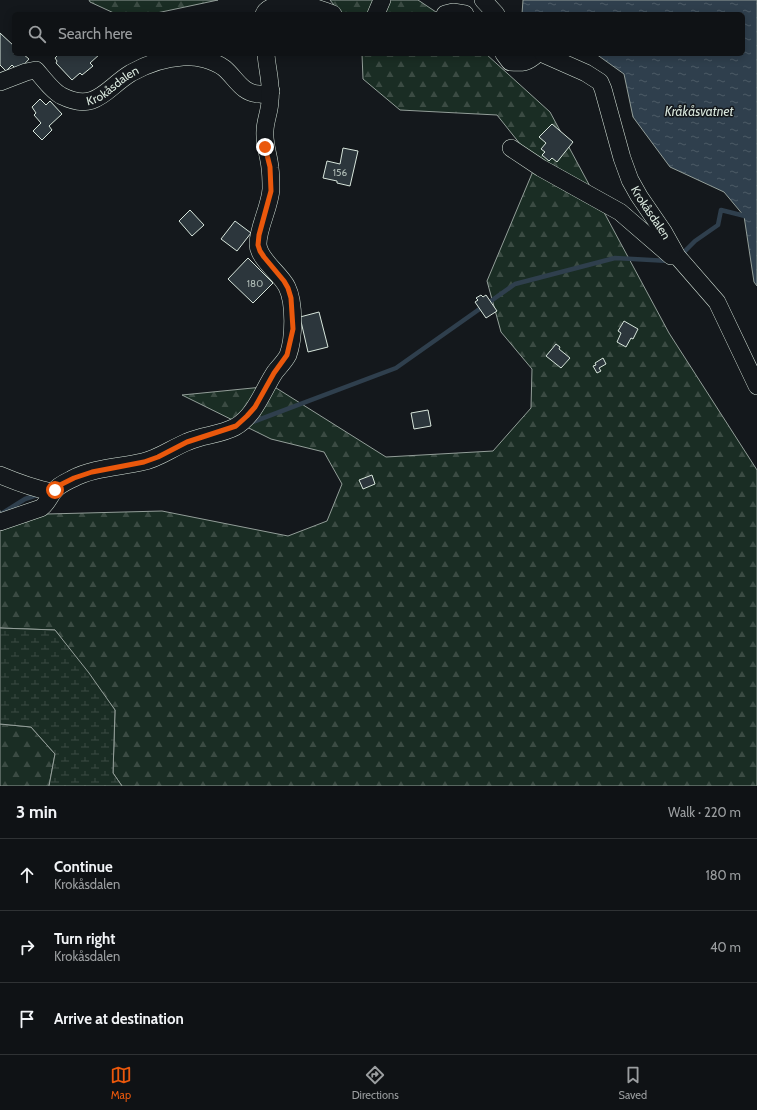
<!DOCTYPE html>
<html lang="en">
<head>
<meta charset="utf-8">
<style>
  :root { --surface:#0f1215; --page:#181b1e; --text:#f1f3f6; --muted:#9b9ea0; --line:#2f3234; --accent:#ea580c }
  body { margin:0; font-family:Cabin,sans-serif; background:var(--page); color:var(--text) }
  .stop { position:absolute; width:12px; height:12px; margin:-9px; border:3px solid #ea580c; border-radius:50%; background:#fff }
  .stop.end { background:#ea580c; border-color:#fff; box-shadow:0 1px 4px #0008 }
  .list { margin:0; padding:0; list-style:none }
  h2 { display:flex; justify-content:space-between; align-items:center; height:52px; margin:0; padding:0 16px; font-size:17px }
  h2 small { font-size:13px; font-weight:400; color:var(--muted) }
  .list li { display:grid; grid-template-columns:26px 1fr auto; gap:12px; align-items:center; box-sizing:border-box; height:72px; padding:0 16px; border-top:1px solid var(--line) }
  .list b { display:block; font-size:15px; white-space:nowrap }
  .list p { margin:0; font-size:13px; white-space:nowrap; color:var(--muted) }
  .list em { font-size:13px; font-style:normal; color:var(--muted) }
  .icon { flex:none; width:22px; height:22px; fill:none; stroke:currentColor; stroke-width:2; stroke-linecap:round; stroke-linejoin:round }
  .map { position:relative; flex:none; width:757px; height:786px; overflow:hidden }
  .search { position:absolute; background:var(--surface); box-shadow:0 2px 10px #0003; left:12px; right:12px; top:12px; height:44px; display:flex; align-items:center; gap:10px; box-sizing:border-box; padding:0 14px; border-radius:6px; color:var(--muted); font-size:15px }
  .sheet { height:268px; background:var(--surface) }
  nav { display:flex; justify-content:space-around; align-items:center; box-sizing:border-box; height:56px; border-top:1px solid var(--line); background:var(--surface); font-size:11px; color:var(--muted) }
  nav a { display:grid; justify-items:center; gap:2px }
  nav .on { color:var(--accent) }
  .map>svg:first-child { display:block }
</style>
</head>
<body>
<div class="map">
<svg width="757" height="786" viewBox="0 0 757 786">
  <defs>
    <pattern id="forest-firs" width="22" height="20" patternUnits="userSpaceOnUse"><rect width="22" height="20" fill="#1a2d24"/><path d="M5 1l3.5 6h-7zM16 11l3.5 6h-7z" fill="#3b4b43"/></pattern>
    <pattern id="wetland-marsh" width="20" height="14" patternUnits="userSpaceOnUse"><rect width="20" height="14" fill="#1a2d24"/><path d="M1 5h8M5 5V1M11 12h8M15 12V8" fill="none" stroke="#3b4b43"/></pattern>
    <pattern id="water-ripples" width="26" height="14" patternUnits="userSpaceOnUse"><rect width="26" height="14" fill="#2f3f4d"/><path d="M2 4q2-2 4 0t4 0M15 11q2-2 4 0t4 0" fill="none" stroke="#4c5b66"/></pattern>
  </defs>
  <rect width="100%" height="100%" fill="#14181c"/>
  <!-- forest -->
  <g fill="url(#forest-firs)" stroke="#939e99">
    <polygon points="89,0 218,0 152,14 116,14 90,2"/>
    <polygon points="330,0 418,0 439,14 341,14"/>
    <polygon points="362,54 486,54 550,112 669,333 757,470 757,786 122,786 113,773 115,710 55,630 0,628 0,511 9,515 162,511 288,536 327,521 342,484 324,452 271,439 182,395 273,386 386,457 493,451 531,408 532,369 501,332 487,281 536,164 497,115 400,110 363,79"/>
    <polygon points="0,724 31,727 55,754 49,786 0,786"/>
  </g>
  <!-- wetland -->
  <polygon fill="url(#wetland-marsh)" stroke="#939e99" points="0,628 55,630 89,673 115,710 113,773 122,786 49,786 55,754 31,727 0,724"/>
  <!-- water -->
  <polygon fill="url(#water-ripples)" stroke="#939e99" points="523,0 757,0 757,286 754,282 744,216 724,192 670,167 633,117 624,74 596,54 743,54 743,14 522,14"/>
  <g fill="none" stroke-linecap="round" stroke-linejoin="round">
    <!-- stream -->
    <g stroke="#2f3f4d" stroke-width="4.5">
      <polyline points="681,255 695,241 718,225 721,210 745,216"/>
      <polyline points="250,423 396,368 515,284 615,258 669,261"/>
      <polyline points="1,514 25,499 37,495"/>
    </g>
  </g>
  <!-- building -->
  <g fill="#2c363c" stroke="#d8e6dc">
    <polygon points="0,33 14,46 14,54 23,54 29,59 18,71 12,65 6,71 0,65"/>
    <polygon points="59,54 100,54 90,63 93,66 82,75 80,73 72,80 56,63 57,61 55,58"/>
    <polygon points="40,99 46,105 50,101 62,114 49,126 52,130 42,140 33,131 41,123 34,115 36,113 32,107"/>
    <polygon points="552,124 573,142 557,162 552,158 549,161 542,155 545,152 541,149 546,143 539,137"/>
    <polygon points="343,148 358,151 350,186 337,183 337,181 323,178 327,161 340,164"/>
    <polygon points="190,210 204,225 192,236 179,221"/>
    <polygon points="235,221 251,233 237,251 221,239"/>
    <polygon points="248,258 273,283 253,303 228,279"/>
    <polygon points="481,295 483,297 486,295 497,311 486,318 475,302 478,300 476,298"/>
    <polygon points="319,312 328,347 308,352 300,317"/>
    <polygon points="624,321 638,329 633,339 631,338 626,347 617,342 621,333 618,331"/>
    <polygon points="556,344 560,347 559,349 570,358 561,368 546,356"/>
    <polygon points="603,358 606,364 599,368 601,371 597,373 593,366 596,365 595,363"/>
    <polygon points="428,410 431,426 414,429 411,413"/>
    <polygon points="372,475 375,484 363,489 359,480"/>
  </g>
  <g fill="none" stroke-linecap="round" stroke-linejoin="round">
    <!-- minor casing -->
    <g stroke="#d8e6dc" stroke-width="18">
      <g id="minor">
        <polyline points="483,0 496,14"/>
        <path d="M264 14C268 4 290 3 300 4 311 6 323 10 333 14"/>
        <polyline points="376,14 382,0"/>
        <polyline points="445,14 453,12 465,14"/>
        <path d="M504 54 510 62C523 63 527 63 537 54"/>
        <path id="s1" d="M543 54 586 73 600 82 603 89 622 158 630 180 639 196 663 231 677 256 717 302 757 386"/>
        <path id="s2" d="M0 82 26 72 36 70C43 78 53 92 62 96 96 113 106 88 131 73 147 64 165 58 183 57 197 56 213 60 224 68 236 78 242 94 260 94 264 95 267 94 271 91"/>
        <polyline points="511,148 541,168 620,212 671,256 673,256"/>
        <path d="M0 475C19 483 32 488 52 492L55 490"/>
        <path d="M0 522 41 508C47 504 50 496 54 491 59 485 66 482 72 479 92 468 120 467 142 462 158 459 172 448 187 442 202 435 220 435 235 427 255 416 263 390 275 372 279 367 285 361 288 355 294 339 295 303 287 287 281 274 258 259 258 244 258 227 270 207 271 189 271 182 271 175 270 168 269 155 264 145 265 131 265 121 270 111 270 100 272 85 267 69 266 54"/>
      </g>
    </g>
    <!-- minor -->
    <use href="#minor" stroke="#14181c" stroke-width="17"/>
  </g>
  <g fill="none" stroke-linecap="round" stroke-linejoin="round">
    <!-- route -->
    <polyline stroke="#ea580c" stroke-width="5" points="55,490 58,486 74,478 92,472 144,462 158,457 187,442 236,426 247,416 255,407 274,373 287,355 293,329 291,298 288,288 284,281 264,257 260,251 258,245 259,235 271,191 270,167 265,147"/>
  </g>
  <g text-anchor="middle" stroke-width="3" stroke-linejoin="round" paint-order="stroke">
    <!-- number labels -->
    <g font-size="10" fill="#adbab4">
      <text x="340" y="176">156</text>
      <text x="255" y="287">180</text>
    </g>
    <!-- street labels -->
    <g font-size="12" fill="#d8e6dc" stroke="#14181c">
      <text dy="4" stroke="none"><textPath href="#s2" startOffset="131">Krokåsdalen</textPath></text>
      <text dy="4" stroke="none"><textPath href="#s1" startOffset="205">Krokåsdalen</textPath></text>
    </g>
    <!-- water labels -->
    <g font-size="13" font-style="italic" fill="#d8e6dc" stroke="#14181c">
      <text x="699" y="116">Kråkåsvatnet</text>
    </g>
  </g>
</svg>
<div class="stop" style="left:55px;top:490px"></div>
<div class="stop end" style="left:265px;top:147px"></div>
<div class="search"><svg class="icon" aria-label="search" viewBox="0 0 24 24"><circle cx="10" cy="10" r="6"/><path d="M15 15l6 6"/></svg>Search here</div>
</div>
<section class="sheet">
<h2>3 min<small>Walk · 220 m</small></h2>
<ul class="list">
<li><svg class="icon" aria-label="ahead" viewBox="0 0 24 24"><path d="M12 20V5M6 11l6-6 6 6"/></svg><div><b>Continue</b><p>Krokåsdalen</p></div><em>180 m</em></li>
<li><svg class="icon" aria-label="right" viewBox="0 0 24 24"><path d="M7 20v-9h11M14 6l5 5-5 5"/></svg><div><b>Turn right</b><p>Krokåsdalen</p></div><em>40 m</em></li>
<li><svg class="icon" aria-label="arrive" viewBox="0 0 24 24"><path d="M6 21V4h12l-3 4 3 4H6"/></svg><div><b>Arrive at destination</b></div></li>
</ul>
</section>
<nav>
<a class="on"><svg class="icon" aria-label="map" viewBox="0 0 24 24"><path d="M3 6l6-2 6 2 6-2v14l-6 2-6-2-6 2zM9 4v14M15 6v14"/></svg>Map</a>
<a><svg class="icon" aria-label="directions" viewBox="0 0 24 24"><path d="M12 3l9 9-9 9-9-9zM9 14v-3h6M13 9l2 2-2 2"/></svg>Directions</a>
<a><svg class="icon" aria-label="saved" viewBox="0 0 24 24"><path d="M7 4h10v16l-5-4-5 4z"/></svg>Saved</a>
</nav>
</body>
</html>
